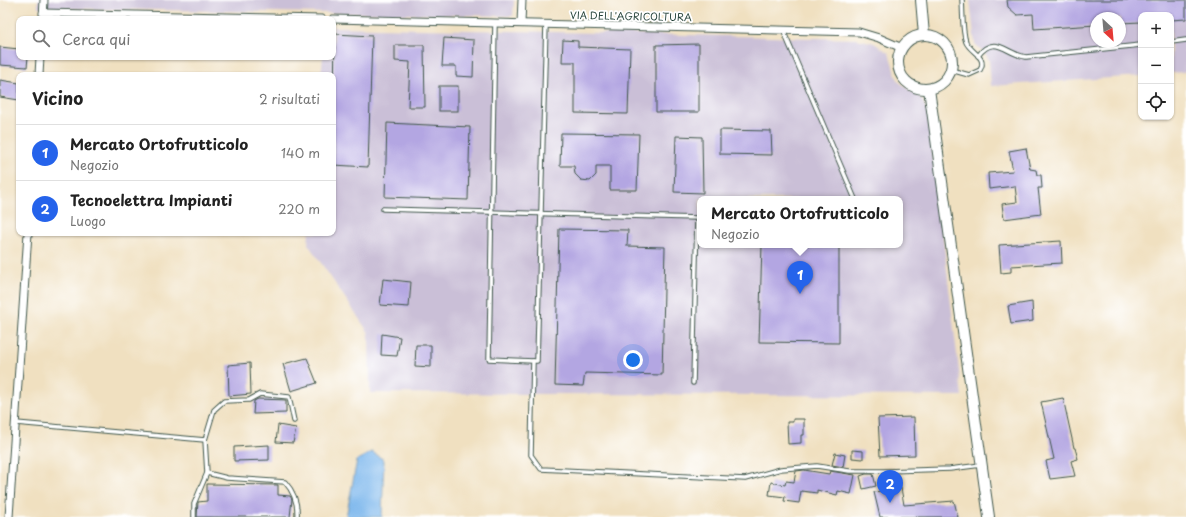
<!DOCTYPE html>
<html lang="it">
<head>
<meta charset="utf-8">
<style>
  :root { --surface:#fff; --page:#f2f2f2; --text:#222; --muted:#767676; --line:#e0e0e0; --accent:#2563eb }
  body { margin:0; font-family:"Playpen Sans",sans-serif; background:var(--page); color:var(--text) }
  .controls { position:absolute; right:12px; top:12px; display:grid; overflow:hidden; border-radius:8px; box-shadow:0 1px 3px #0004 }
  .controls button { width:36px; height:36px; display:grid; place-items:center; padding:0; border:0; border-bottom:1px solid var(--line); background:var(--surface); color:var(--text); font:20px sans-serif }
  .compass { position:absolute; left:1090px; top:12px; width:36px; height:36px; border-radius:50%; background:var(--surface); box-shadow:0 1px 3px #0004; rotate:154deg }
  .you { position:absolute; left:633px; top:360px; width:14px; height:14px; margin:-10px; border:3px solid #fff; border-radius:50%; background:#1a73e8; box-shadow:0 0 0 6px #1a73e833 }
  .badge { display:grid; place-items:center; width:26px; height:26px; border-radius:50%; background:var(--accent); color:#fff; font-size:13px; font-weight:700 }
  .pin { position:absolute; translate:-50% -33px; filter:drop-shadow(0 1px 2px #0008) }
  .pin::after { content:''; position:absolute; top:21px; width:14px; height:12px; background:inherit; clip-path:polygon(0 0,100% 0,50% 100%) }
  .popup { position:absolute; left:697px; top:196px; width:206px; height:52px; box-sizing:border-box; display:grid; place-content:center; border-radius:8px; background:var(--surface); filter:drop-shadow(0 1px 3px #0005); font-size:13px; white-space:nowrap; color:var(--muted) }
  .popup b { font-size:15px; color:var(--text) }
  .popup::after { content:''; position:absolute; left:50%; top:100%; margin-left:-8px; border:8px solid transparent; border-top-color:var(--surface) }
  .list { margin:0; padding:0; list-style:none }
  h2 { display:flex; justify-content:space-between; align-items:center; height:52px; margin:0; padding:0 16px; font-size:17px }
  h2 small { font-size:13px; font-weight:400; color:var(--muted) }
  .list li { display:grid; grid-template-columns:26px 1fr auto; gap:12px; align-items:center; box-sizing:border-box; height:56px; padding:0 16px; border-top:1px solid var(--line) }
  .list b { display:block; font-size:15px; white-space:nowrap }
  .list p { margin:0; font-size:13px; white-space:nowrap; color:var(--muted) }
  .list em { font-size:13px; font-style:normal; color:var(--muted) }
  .icon { flex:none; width:22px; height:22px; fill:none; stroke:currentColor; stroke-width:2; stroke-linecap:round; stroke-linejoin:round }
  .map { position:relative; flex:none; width:1186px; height:517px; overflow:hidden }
  .search { position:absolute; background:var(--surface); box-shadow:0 1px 3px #0004; left:16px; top:16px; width:320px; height:44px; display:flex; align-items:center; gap:10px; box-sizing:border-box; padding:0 14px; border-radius:8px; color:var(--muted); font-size:15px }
  .panel { position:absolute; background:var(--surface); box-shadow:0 1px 3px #0004; left:16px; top:72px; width:320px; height:164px; border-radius:8px }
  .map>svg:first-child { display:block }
</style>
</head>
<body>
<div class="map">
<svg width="1186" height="517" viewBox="0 0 1186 517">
  <rect width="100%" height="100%" fill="#fff"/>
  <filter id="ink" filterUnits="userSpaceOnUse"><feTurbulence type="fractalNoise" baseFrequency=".025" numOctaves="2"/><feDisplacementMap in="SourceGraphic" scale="8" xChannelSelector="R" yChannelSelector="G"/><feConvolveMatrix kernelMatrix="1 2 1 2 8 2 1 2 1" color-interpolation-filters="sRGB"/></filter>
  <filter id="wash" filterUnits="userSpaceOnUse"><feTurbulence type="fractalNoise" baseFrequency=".012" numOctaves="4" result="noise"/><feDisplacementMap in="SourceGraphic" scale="16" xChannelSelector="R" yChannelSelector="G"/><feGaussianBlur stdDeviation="0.9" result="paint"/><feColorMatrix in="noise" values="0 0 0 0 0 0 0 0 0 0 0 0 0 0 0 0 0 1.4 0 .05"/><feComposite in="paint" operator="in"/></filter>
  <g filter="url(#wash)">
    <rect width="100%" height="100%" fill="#f0e0c0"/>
    <!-- industrial -->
    <g fill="#cabfd7" fill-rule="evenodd">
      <polygon points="38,0 514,0 513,16 38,8"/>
      <path d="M970 0H1186V72L1171 73V15H1141V76L991 86 989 60 985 53 975 44ZM1096 18H1120V42H1096Z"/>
      <path d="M333 27 857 39 874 43 889 53 896 76 900 83 921 98 928 113 962 396 370 393 369 333 308 244 309 233H333V75H321L323 57H333ZM700 199H900V245H700Z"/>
    </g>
    <!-- water -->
    <polygon fill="#7ab6ec" stroke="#4c7a90" points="372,452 384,460 382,517 346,517 357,460"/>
    <g id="blocks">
      <!-- building -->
      <g fill="#b3a6e2">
        <polygon points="1007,0 1186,0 1186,19 1171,20 1171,15 1141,15 1141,22 1120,23 1120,18 1096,18 1096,25 1034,29 1033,14 1017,15 1008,7"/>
        <polygon points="335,34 372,36 368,167 333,165"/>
        <polygon points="444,38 474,40 473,77 456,76 456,66 442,66"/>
        <polygon points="563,40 578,41 578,47 630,49 628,114 575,113 575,62 562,62"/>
        <polygon points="699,44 699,112 656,112 656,45"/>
        <polygon points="395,45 424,45 425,107 408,107 410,62 395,61"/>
        <polygon points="0,47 19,49 19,57 28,57 27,67 0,65"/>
        <polygon points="0,80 19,83 19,100 0,97"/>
        <rect x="439" y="86" width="19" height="25"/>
        <polygon points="387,123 470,127 468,200 385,197"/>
        <polygon points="720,130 771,131 772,155 720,154"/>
        <polygon points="561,133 639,134 637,190 610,190 610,166 596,166 596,175 590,181 581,180 575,174 574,166 560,166"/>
        <polygon points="676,136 702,137 703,193 674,192"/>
        <polygon points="1026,148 1030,169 1036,170 1037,175 1041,175 1042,188 1038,188 1041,214 1004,219 1002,204 1017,202 1015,186 989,189 988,173 1013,171 1009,151"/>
        <polygon points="559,229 628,230 627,246 665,247 662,375 585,373 583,386 555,385"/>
        <polygon points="1061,241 1062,263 1011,266 1011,272 1001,273 999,245"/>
        <polygon points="762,245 839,245 839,343 759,342"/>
        <polygon points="383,279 411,282 409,307 380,305"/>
        <polygon points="1032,302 1033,321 1011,324 1008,306"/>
        <polygon points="382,334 400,337 397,356 381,355"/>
        <polygon points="416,345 431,345 431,367 415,366"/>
        <polygon points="307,358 317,383 291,391 283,364"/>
        <polygon points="250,363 251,394 229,396 228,365"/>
        <polygon points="1063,398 1074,448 1075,448 1078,459 1071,461 1075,476 1050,479 1046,461 1054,459 1041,402"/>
        <polygon points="258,399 286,400 286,413 253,414 254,401"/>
        <polygon points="914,417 915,455 880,456 878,418"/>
        <polygon points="793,419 804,419 804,435 801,435 801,443 788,444 787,422 793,422"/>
        <polygon points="278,425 296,428 293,443 276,442"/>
        <polygon points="269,445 269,460 234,461 234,447"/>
        <polygon points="852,450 863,451 863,459 852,458"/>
        <polygon points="835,453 845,455 843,467 832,465"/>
        <polygon points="804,470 829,474 830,471 855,475 851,494 838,491 837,495 817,490 817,493 801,491 799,503 784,501 785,497 769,495 771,482 785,485 786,481 794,482 796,471"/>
        <polygon points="866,474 873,474 876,486 863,489 860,476"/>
        <polygon points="207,484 278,485 278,495 290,496 292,499 290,517 197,517 198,502 207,501"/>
        <polygon points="901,488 904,505 954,501 958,517 880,517 874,492"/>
      </g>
    </g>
  </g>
  <g filter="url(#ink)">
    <use href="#blocks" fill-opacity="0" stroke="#3e5549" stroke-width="1"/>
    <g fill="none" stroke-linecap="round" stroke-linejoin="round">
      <!-- lane casing -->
      <g stroke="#3e5549" stroke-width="5.5">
        <g id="lane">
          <polyline points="495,23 489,359 533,361 537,361 546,24"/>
          <polyline points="783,30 855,199"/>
          <polyline points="1171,42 1186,40"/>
          <path d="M978 56C995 33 1007 55 1026 57L1141 45"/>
          <path d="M951 70 969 75 980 70C988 57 970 52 966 42 962 31 963 12 962 0"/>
          <polyline points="383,209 697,218 693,383"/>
          <polyline points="533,361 531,455 541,469 745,479 781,469 817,466 849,471 886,471 950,469 981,465"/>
          <polyline points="16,423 205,440 214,410 224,401 249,400 260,394 289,397 294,421"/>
          <path d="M205 440 207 473 227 478 285 482C294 492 298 504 297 517"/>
          <polyline points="194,517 194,504 207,473"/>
        </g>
      </g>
      <!-- street casing -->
      <g stroke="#3e5549" stroke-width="9">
        <g id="street">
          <polyline points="43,13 322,19"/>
          <polyline points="43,19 44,0"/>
          <polyline points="333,19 859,32 879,38 902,48"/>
          <polyline points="521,23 522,0"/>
          <polyline points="39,75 40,57"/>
          <polyline points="9,517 28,233"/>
        </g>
      </g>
      <!-- secondary casing -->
      <g stroke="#3e5549" stroke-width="12">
        <g id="secondary">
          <polyline points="921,0 924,35"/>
          <circle cx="925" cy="62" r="27"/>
          <polyline points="929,89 989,517"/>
        </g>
      </g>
      <!-- lane -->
      <use href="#lane" stroke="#fff" stroke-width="3.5"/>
      <!-- street -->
      <use href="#street" stroke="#fff" stroke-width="7"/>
      <!-- secondary -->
      <use href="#secondary" stroke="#fff" stroke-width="10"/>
    </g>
  </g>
  <g text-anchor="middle" stroke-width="3.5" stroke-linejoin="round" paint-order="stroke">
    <!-- street labels -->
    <g font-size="10" fill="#1f3d34" stroke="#fff">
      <text transform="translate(631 16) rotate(1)" y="4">VIA DELL'AGRICOLTURA</text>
    </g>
  </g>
</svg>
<div class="controls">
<button>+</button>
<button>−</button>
<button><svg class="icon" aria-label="locate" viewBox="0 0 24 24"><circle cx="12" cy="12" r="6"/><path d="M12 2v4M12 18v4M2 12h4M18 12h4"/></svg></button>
</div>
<svg class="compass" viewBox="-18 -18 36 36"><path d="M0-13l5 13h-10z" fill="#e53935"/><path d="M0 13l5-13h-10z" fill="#767676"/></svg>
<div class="you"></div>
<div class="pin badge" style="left:800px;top:294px">1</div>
<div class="popup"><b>Mercato Ortofrutticolo</b>Negozio</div>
<div class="pin badge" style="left:890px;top:503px">2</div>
<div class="search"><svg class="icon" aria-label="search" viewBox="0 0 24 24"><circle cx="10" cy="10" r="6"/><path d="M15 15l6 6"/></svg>Cerca qui</div>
<section class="panel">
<h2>Vicino<small>2 risultati</small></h2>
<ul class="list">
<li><span class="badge">1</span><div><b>Mercato Ortofrutticolo</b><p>Negozio</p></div><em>140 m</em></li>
<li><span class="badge">2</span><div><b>Tecnoelettra Impianti</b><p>Luogo</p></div><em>220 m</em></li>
</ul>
</section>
</div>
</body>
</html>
